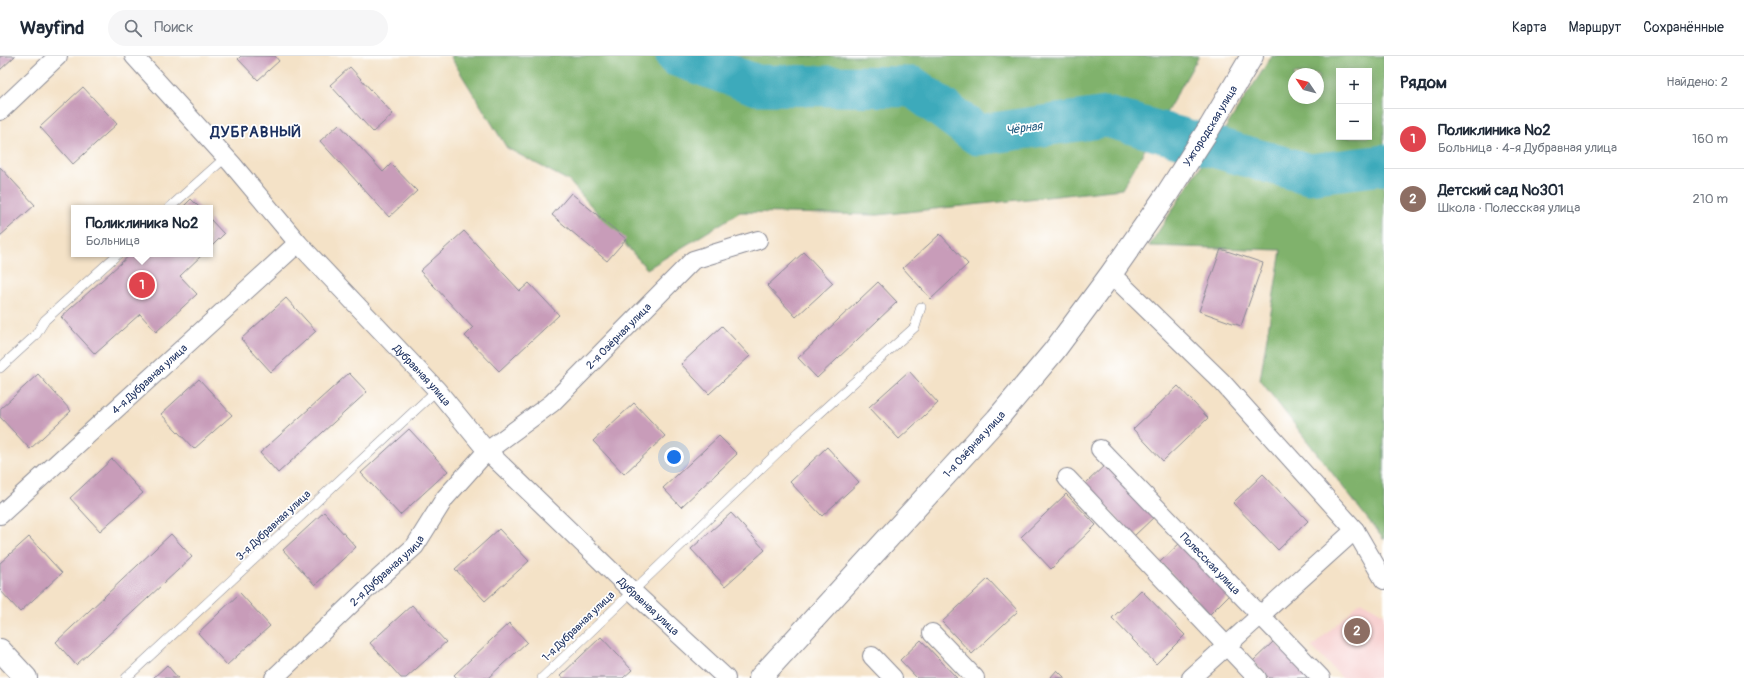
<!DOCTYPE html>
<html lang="ru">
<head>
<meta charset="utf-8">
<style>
  :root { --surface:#fff; --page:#f6f6f7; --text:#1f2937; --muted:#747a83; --line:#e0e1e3; --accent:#1f6fb2 }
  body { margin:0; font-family:Pangolin,sans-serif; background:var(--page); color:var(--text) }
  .controls { position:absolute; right:12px; top:12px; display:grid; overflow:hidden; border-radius:0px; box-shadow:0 2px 10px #0003 }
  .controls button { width:36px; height:36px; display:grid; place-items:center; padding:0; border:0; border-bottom:1px solid var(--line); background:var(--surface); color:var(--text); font:20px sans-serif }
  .compass { position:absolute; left:1288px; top:12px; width:36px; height:36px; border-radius:50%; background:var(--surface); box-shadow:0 2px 10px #0003; rotate:305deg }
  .you { position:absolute; left:674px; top:401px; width:14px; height:14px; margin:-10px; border:3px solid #fff; border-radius:50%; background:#1a73e8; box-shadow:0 0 0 6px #1a73e833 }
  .badge { display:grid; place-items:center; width:26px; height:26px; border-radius:50%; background:var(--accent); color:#fff; font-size:13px; font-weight:700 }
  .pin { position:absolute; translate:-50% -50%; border:2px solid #fff; box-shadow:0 1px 4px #0006 }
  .popup { position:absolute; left:71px; top:149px; width:142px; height:52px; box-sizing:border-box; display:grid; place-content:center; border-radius:0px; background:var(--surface); filter:drop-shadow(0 1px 3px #0005); font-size:13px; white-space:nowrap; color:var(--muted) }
  .popup b { font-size:15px; color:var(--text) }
  .popup::after { content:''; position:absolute; left:50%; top:100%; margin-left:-8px; border:8px solid transparent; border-top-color:var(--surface) }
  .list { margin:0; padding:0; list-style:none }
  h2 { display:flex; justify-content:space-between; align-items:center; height:52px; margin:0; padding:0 16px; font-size:17px }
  h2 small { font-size:13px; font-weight:400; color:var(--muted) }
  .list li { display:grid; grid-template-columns:26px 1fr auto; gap:12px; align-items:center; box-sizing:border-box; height:60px; padding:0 16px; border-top:1px solid var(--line) }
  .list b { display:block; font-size:15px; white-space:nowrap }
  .list p { margin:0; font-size:13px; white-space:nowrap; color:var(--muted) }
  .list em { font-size:13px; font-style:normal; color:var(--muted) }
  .icon { flex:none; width:22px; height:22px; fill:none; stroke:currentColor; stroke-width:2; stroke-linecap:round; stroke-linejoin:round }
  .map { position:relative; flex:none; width:1384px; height:622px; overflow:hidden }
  header { display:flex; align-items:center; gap:24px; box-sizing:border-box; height:56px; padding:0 20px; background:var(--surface); border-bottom:1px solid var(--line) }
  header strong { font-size:19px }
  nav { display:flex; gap:22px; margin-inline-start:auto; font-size:14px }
  .search { width:280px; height:36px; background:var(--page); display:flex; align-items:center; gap:10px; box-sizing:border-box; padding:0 14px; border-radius:22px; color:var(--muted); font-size:15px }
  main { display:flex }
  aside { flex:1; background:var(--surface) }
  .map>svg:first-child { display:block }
</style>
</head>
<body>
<header>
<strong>Wayfind</strong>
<div class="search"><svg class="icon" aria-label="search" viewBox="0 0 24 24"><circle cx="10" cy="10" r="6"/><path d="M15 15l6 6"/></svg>Поиск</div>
<nav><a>Карта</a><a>Маршрут</a><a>Сохранённые</a></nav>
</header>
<main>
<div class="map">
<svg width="1384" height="622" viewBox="0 0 1384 622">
  <rect width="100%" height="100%" fill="#fff"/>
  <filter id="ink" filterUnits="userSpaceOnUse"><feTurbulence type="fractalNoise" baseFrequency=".025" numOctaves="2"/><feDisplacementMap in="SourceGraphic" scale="8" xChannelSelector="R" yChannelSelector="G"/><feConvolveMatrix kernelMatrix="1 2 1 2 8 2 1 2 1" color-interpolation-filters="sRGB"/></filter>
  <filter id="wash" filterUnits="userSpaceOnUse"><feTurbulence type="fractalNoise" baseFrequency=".012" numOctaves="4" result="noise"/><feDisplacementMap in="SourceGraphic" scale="16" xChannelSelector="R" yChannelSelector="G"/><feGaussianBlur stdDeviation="0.9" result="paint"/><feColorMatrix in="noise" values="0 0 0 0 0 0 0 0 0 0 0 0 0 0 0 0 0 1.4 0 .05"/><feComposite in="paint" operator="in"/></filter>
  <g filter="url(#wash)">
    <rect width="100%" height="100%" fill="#f4e2c7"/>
    <!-- built -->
    <polygon fill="#f7d0d0" points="1361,545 1384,558 1384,622 1342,622 1312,591"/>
    <!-- forest -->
    <g fill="#80b26c" stroke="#4e7065" fill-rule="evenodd">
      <polygon points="450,0 1199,0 1122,133 878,159 740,156 647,213 569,125 507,92"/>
      <path d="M1272 0H1384V484L1260 324 1281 194 1149 190ZM1339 15H1369V81H1339ZM1294 18H1318V42H1294Z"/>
    </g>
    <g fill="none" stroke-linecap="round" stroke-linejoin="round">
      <!-- river -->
      <polyline stroke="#3caabb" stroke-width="41" points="676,0 757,29 913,31 978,79 1107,61 1309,118 1384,109"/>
    </g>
    <g id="blocks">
      <!-- building -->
      <g fill="#c89cb9">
        <polygon points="0,0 15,0 0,14"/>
        <polygon points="241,0 275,0 279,5 258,24 238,3"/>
        <polygon points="350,11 393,58 373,76 330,29"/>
        <polygon points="83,31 117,68 73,108 40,71"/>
        <polygon points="339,68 383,116 391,108 417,135 389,161 320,85"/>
        <polygon points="0,111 35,149 0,180"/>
        <polygon points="571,137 626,183 607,205 552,159"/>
        <polygon points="191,143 200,152 182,152"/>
        <polygon points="210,163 224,178 210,192"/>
        <polygon points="464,175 520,235 529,227 559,259 499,315 465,280 473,272 420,215"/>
        <polygon points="940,178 968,208 931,243 903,212"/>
        <polygon points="1221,193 1263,207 1241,270 1199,255"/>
        <polygon points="804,196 833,227 796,261 767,230"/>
        <polygon points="131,198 203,198 180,220 197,238 156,276 140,258 95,298 61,261"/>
        <polygon points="878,226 897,246 817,322 798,302"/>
        <polygon points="286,242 316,275 271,316 241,283"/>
        <polygon points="722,270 750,300 709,338 681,308"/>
        <polygon points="909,315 938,347 899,383 869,351"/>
        <polygon points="349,317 367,336 278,417 260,397"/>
        <polygon points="38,318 71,355 30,393 0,361 0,353"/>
        <polygon points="199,323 232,359 194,393 161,358"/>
        <polygon points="1178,330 1208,362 1163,405 1133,373"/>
        <polygon points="634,347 665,380 624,418 593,385"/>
        <polygon points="409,373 448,415 400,459 361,417"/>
        <polygon points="719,380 737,398 681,451 663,432"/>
        <polygon points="827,391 859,426 822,460 790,426"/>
        <polygon points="112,403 143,437 100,475 70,442"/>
        <polygon points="1106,408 1155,460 1134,480 1085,428"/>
        <polygon points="1263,418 1308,465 1278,494 1233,447"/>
        <polygon points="1066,438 1096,469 1051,513 1021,481"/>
        <polygon points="324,456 356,491 315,529 283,494"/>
        <polygon points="731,457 765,494 725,530 691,493"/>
        <polygon points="499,473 529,505 485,545 455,513"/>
        <polygon points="171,478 192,501 76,609 56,586"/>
        <polygon points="29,481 62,517 20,556 0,534 0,507"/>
        <polygon points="1181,486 1230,538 1210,558 1160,506"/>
        <polygon points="988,523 1018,555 972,598 942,566"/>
        <polygon points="1141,534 1185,579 1156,608 1112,562"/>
        <polygon points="240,537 270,570 227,609 198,577"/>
        <polygon points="412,549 446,586 406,622 401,622 370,587"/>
        <polygon points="509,567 527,586 488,622 457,622 454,619"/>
        <polygon points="601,581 632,614 623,622 562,622 560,620"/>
        <polygon points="921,584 957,622 917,622 900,604"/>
        <polygon points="1274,585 1309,622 1269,622 1253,605"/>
        <polygon points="167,609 178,622 153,622"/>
        <polygon points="1057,614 1065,622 1050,622"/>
      </g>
    </g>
  </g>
  <g filter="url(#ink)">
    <use href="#blocks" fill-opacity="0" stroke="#888892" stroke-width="1"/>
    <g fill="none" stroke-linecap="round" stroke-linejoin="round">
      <!-- lane casing -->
      <g stroke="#888892" stroke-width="10">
        <g id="lane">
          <polyline points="169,152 226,101"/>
          <polyline points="0,312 35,280 45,264 118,198"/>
          <polyline points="126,622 437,334"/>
          <polyline points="542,622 799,376 915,271 921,251"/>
        </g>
      </g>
      <!-- street casing -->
      <g stroke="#888892" stroke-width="20">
        <g id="street">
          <path id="s1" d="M134 0 232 108 298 187 437 334 487 395 632 535 726 622"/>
          <polyline points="0,55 58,0"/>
          <polyline points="1111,218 1222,326 1355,474 1384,524"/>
          <path id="s2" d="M1100 393 1321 622"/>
          <polyline points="1067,422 1257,622"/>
          <path id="s3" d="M0 459 298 187"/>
          <polyline points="932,577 975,622"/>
          <polyline points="872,600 893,622"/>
          <path id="s4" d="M274 622 369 531 415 490 445 442 487 395 552 347 693 204 758 184"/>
          <polyline points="1191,622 1355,474"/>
        </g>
      </g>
      <!-- secondary casing -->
      <g stroke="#888892" stroke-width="24">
        <polyline id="secondary" points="0,594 26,622"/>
      </g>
      <!-- primary casing -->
      <g stroke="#888892" stroke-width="24">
        <g id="primary">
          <path id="s5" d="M760 622 997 363 1054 295 1111 218 1167 138 1210 71 1252 0"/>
        </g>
      </g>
      <!-- lane -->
      <use href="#lane" stroke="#fff" stroke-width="9"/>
      <!-- street -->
      <use href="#street" stroke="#fff" stroke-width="18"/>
      <!-- secondary -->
      <use href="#secondary" stroke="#fff" stroke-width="22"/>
      <!-- primary -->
      <use href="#primary" stroke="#fff" stroke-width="22"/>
    </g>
  </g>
  <g text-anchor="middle" stroke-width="3.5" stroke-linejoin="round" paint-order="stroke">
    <!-- street labels -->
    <g font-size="11" fill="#1b2f5e" stroke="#fff">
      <text dy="4" stroke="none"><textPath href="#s5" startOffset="714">Ужгородская улица</textPath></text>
      <text dy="4" stroke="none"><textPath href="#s4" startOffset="488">2-я Озёрная улица</textPath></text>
      <text dy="4" stroke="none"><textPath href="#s1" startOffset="430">Дубравная улица</textPath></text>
      <text dy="4" stroke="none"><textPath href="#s3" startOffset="202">4-я Дубравная улица</textPath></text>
      <text dy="4" stroke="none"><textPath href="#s5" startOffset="317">1-я Озёрная улица</textPath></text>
      <text transform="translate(273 469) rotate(-43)" y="4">3-я Дубравная улица</text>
      <text dy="4" stroke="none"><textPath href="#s2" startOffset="159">Полесская улица</textPath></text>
      <text dy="4" stroke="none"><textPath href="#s4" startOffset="156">2-я Дубравная улица</textPath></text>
      <text dy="4" stroke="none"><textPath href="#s1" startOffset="754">Дубравная улица</textPath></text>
      <text transform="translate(578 570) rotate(-44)" y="4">1-я Дубравная улица</text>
    </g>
    <!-- water labels -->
    <g font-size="12" font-style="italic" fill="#286083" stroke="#fff">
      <text transform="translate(1024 72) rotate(-8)" y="4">Чёрная</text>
    </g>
    <!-- district labels -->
    <g font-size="15" font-weight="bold" letter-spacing="1" fill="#1b2f5e" stroke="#fff">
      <text x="256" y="81">ДУБРАВНЫЙ</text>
    </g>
  </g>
</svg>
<div class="controls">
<button>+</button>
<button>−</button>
</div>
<svg class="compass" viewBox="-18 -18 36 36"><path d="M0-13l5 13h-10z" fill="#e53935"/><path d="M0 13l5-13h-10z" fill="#747a83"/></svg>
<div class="you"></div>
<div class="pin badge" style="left:142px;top:229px;background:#e0444e">1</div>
<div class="popup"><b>Поликлиника №2</b>Больница</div>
<div class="pin badge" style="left:1357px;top:575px;background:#8d6e63">2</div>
</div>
<aside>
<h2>Рядом<small>Найдено: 2</small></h2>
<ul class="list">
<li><span class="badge" style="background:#e0444e">1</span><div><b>Поликлиника №2</b><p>Больница · 4-я Дубравная улица</p></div><em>160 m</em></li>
<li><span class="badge" style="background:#8d6e63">2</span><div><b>Детский сад №301</b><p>Школа · Полесская улица</p></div><em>210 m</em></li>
</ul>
</aside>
</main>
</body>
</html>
